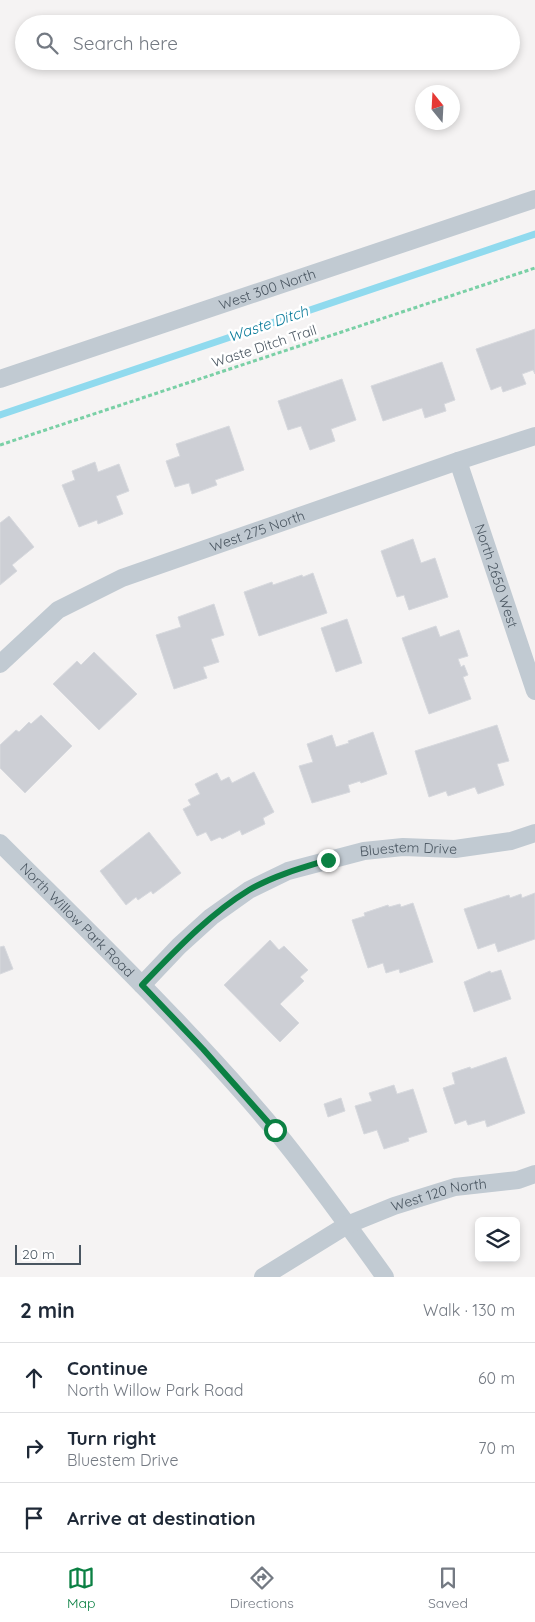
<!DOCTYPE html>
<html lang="en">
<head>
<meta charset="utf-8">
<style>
  :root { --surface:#fff; --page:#f2f2f3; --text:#1f2937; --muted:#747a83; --line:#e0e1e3; --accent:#0b8043 }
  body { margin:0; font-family:Quicksand,sans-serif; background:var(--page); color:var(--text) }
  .controls { position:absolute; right:15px; bottom:15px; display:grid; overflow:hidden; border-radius:8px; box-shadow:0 2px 8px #0003 }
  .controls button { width:45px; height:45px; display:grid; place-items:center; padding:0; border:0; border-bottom:1px solid var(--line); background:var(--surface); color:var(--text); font:25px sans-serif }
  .compass { position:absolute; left:415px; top:85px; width:45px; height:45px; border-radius:50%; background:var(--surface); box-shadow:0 2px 8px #0003; rotate:342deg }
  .scale { position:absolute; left:15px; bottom:12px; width:66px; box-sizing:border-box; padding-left:5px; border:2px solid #4a5661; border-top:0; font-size:14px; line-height:18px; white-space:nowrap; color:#4a5661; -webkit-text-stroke:4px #fff; paint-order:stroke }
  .stop { position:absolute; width:15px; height:15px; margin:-11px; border:4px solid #0b8043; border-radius:50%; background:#fff }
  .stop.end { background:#0b8043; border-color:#fff; box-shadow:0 1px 5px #0008 }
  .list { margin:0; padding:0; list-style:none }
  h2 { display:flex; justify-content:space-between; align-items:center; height:65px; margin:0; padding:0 20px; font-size:21px }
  h2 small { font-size:16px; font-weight:400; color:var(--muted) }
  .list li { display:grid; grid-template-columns:32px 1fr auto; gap:15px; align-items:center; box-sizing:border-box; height:70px; padding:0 20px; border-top:1px solid var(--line) }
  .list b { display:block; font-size:19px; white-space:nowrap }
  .list p { margin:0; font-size:16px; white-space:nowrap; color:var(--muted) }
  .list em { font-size:16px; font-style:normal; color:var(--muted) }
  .icon { flex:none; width:28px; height:28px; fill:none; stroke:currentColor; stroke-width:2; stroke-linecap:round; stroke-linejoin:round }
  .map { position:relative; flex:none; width:535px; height:1277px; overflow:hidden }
  .search { position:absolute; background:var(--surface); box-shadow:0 2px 8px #0003; left:15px; right:15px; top:15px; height:55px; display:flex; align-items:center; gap:12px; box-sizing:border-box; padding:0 18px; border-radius:28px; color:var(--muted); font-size:19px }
  .sheet { height:275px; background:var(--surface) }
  nav { display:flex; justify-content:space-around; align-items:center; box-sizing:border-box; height:70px; border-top:1px solid var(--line); background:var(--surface); font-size:14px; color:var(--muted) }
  nav a { display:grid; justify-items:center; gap:2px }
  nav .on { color:var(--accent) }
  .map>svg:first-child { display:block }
</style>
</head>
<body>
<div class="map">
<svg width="535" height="1277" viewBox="0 0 535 1277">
  <rect width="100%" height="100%" fill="#f5f3f3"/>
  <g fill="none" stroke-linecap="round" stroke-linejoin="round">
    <!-- stream -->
    <polyline stroke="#90daee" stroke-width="7" points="0,415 535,234"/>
  </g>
  <!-- building -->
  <g fill="#cdcfd5" stroke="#d7d9de">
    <polygon points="535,329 535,374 533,370 522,374 526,384 503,392 501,386 491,390 476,349"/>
    <polygon points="442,362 455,400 444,404 446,411 425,418 422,408 383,421 371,386"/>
    <polygon points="342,379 356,420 331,429 335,441 310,450 301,426 288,430 278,401"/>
    <polygon points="229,426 244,470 215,480 217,485 192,494 189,483 175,487 166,461 180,456 176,444"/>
    <polygon points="95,462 98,472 119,464 129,491 116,496 123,514 98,524 97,520 79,527 62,485 75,480 72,471"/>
    <polygon points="9,516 34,547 12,565 17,571 0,585 0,523"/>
    <polygon points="413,539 421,563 435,558 448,597 409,610 404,595 397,597 381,551"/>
    <polygon points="313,573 327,613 259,636 244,592 272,582 273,585 302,575 303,577"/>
    <polygon points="214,604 224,635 211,639 219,662 203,667 207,678 174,689 156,635 181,627 178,617"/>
    <polygon points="347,619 362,663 336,672 321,628"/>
    <polygon points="436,626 440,637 459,630 468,656 458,659 461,667 464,665 468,675 463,677 471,699 429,714 402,638"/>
    <polygon points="94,652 137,694 99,730 53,684 77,661 81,665"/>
    <polygon points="41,715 72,746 25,793 0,768 0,745 16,730 19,732 29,722 31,724"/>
    <polygon points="497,725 509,761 497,764 504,785 478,794 475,787 448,796 446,791 429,797 415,751"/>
    <polygon points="373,732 387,774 361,783 360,781 348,785 350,792 312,803 299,766 313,762 307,744 332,735 336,747 349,743 348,741"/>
    <polygon points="254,772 274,812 263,818 265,824 242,835 240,830 222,839 220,837 211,841 206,832 197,836 183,809 191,805 188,800 200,794 195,784 217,773 221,781 229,777 232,783"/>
    <polygon points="149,832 181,873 153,894 151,891 138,900 136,897 126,905 100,871"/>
    <polygon points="535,893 535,939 498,952 495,943 478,949 464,909 509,895 510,898 521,894 522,898"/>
    <polygon points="413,903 433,962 400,973 399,969 386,973 383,963 368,968 352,920 365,916 364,913 388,905 389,907 400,904 401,907"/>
    <polygon points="270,940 279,950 284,946 308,970 300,977 304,981 280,1004 299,1023 280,1042 224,985"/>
    <polygon points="4,946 13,969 0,974 0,947"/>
    <polygon points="501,970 511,999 474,1012 464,982 490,971 491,973"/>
    <polygon points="506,1057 525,1113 487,1127 485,1120 468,1125 466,1120 455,1124 443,1088 455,1084 452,1073 470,1067 471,1069"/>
    <polygon points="394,1085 397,1094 413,1089 427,1132 408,1138 409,1141 384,1149 377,1130 364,1134 355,1106 372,1101 369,1093"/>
    <polygon points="341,1098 345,1111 328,1117 324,1104"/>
  </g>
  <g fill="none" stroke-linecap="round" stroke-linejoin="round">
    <!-- path -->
    <polyline stroke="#7ad0a6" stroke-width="3" stroke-dasharray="4 2.5" stroke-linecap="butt" points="0,445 535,268"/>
    <!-- street -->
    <g stroke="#c1cad2" stroke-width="18">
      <path id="s1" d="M0 379 535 199"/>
      <path id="s2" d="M458 461 535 691"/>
      <path id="s3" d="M0 664 58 610 122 578 458 461 535 436"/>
      <path id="s4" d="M0 843C93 936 189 1028 274 1129 313 1176 349 1227 385 1277"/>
      <path id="s5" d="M142 985 179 946 211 917 249 890 288 871 364 851 403 847 455 849 511 841 535 833"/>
      <path id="s6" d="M263 1277 347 1225 394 1206 455 1187 518 1180 535 1174"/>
    </g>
  </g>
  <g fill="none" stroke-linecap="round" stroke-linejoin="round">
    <!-- route -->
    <path stroke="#0b8043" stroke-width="6" d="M275 1130 203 1049 142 985C175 951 208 915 249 890 273 876 301 868 328 860"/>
  </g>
  <g text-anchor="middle" stroke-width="5" stroke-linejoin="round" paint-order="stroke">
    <!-- street labels -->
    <g font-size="14" fill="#4a5661" stroke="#fff">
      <text dy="5" stroke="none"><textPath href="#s1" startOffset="282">West 300 North</textPath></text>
      <text transform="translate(264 346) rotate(-18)" y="5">Waste Ditch Trail</text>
      <text dy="5" stroke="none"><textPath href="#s3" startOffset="294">West 275 North</textPath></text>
      <text dy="5" stroke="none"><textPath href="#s2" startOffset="121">North 2650 West</textPath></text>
      <text dy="5" stroke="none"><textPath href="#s5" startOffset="310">Bluestem Drive</textPath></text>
      <text dy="5" stroke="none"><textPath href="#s4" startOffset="109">North Willow Park Road</textPath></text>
      <text dy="5" stroke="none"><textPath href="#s6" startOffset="196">West 120 North</textPath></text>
    </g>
    <!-- water labels -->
    <g font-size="15" font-style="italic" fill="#0c7c9b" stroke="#fff">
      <text transform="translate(268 324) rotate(-19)" y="5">Waste Ditch</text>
    </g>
  </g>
</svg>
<div class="controls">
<button><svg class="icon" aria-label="layers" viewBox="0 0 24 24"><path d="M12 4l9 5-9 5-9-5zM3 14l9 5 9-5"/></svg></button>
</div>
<svg class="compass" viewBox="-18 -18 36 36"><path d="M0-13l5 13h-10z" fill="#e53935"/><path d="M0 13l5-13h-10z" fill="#747a83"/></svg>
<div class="scale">20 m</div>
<div class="stop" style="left:275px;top:1130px"></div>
<div class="stop end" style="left:328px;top:860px"></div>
<div class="search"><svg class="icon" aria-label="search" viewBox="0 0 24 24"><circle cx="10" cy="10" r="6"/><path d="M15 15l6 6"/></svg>Search here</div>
</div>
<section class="sheet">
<h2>2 min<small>Walk · 130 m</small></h2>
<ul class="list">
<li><svg class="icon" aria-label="ahead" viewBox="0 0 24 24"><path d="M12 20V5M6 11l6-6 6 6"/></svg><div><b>Continue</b><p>North Willow Park Road</p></div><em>60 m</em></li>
<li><svg class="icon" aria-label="right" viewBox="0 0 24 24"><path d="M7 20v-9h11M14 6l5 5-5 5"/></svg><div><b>Turn right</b><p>Bluestem Drive</p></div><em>70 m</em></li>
<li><svg class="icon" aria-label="arrive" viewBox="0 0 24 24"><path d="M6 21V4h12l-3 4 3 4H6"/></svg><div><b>Arrive at destination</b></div></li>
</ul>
</section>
<nav>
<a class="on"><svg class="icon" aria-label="map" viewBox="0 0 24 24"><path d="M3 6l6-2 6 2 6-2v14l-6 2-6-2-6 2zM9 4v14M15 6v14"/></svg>Map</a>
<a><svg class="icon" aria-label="directions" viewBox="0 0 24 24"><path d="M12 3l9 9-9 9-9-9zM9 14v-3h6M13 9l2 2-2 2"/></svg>Directions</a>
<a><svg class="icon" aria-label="saved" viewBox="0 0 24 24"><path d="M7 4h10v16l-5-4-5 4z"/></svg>Saved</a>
</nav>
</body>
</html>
